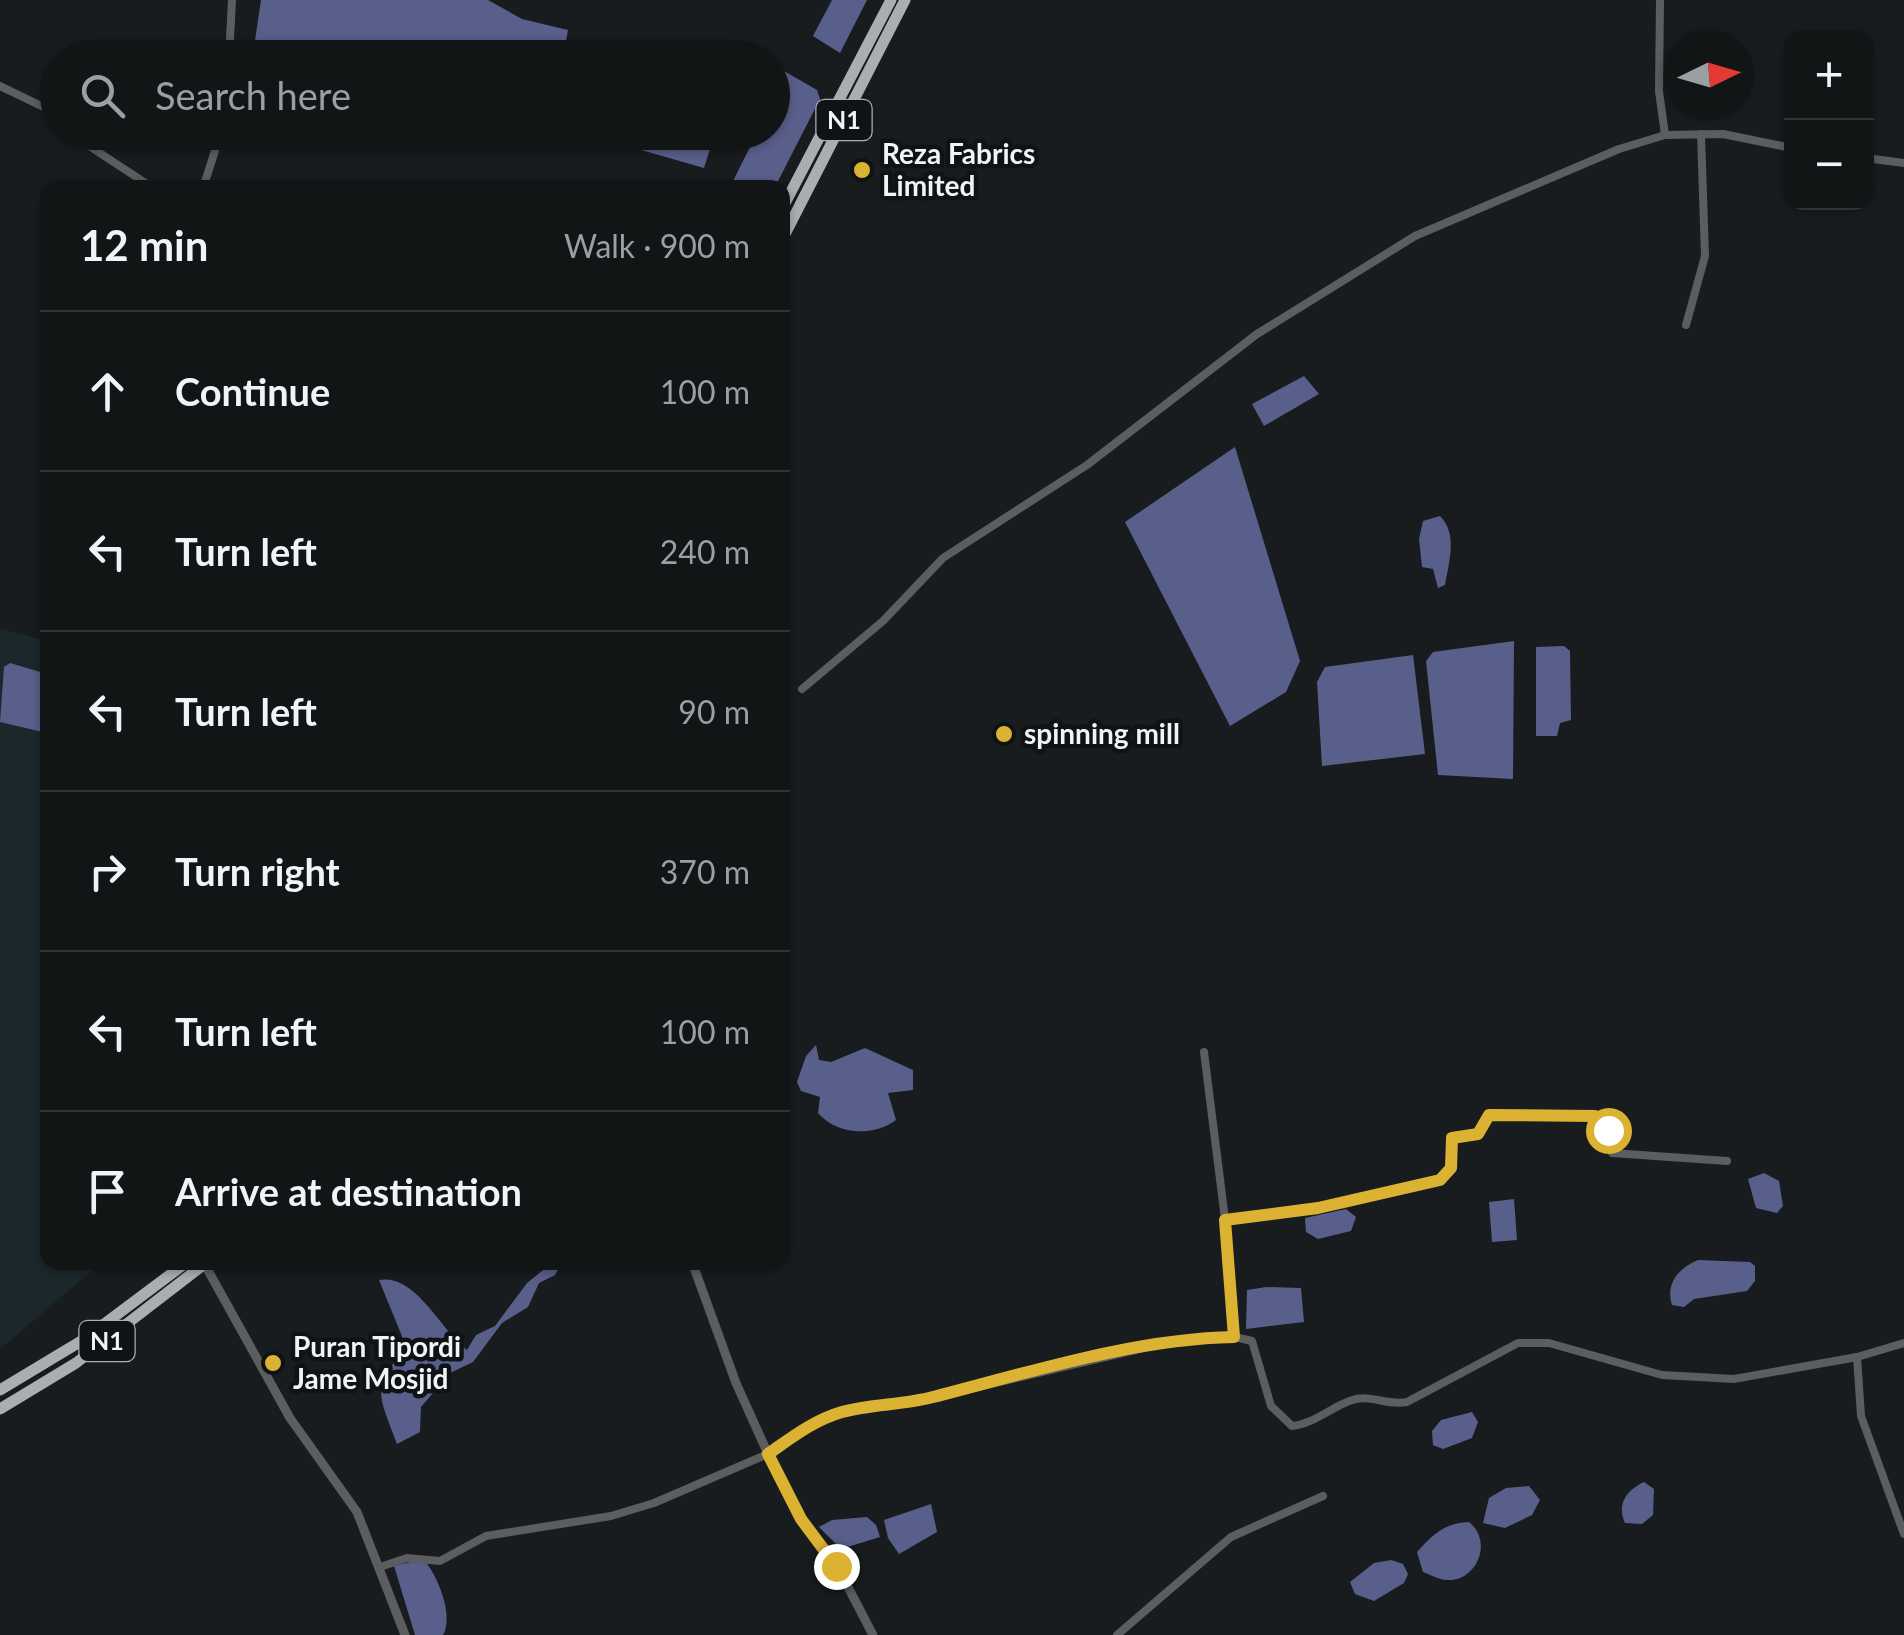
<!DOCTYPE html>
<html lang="en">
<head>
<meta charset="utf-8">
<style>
  :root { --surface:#121516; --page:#1f2223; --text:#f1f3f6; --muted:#9c9fa1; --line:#313435 }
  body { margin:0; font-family:Lato,sans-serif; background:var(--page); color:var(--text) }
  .controls { position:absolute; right:30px; top:30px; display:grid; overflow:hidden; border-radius:20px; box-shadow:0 2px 8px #0004 }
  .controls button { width:90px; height:90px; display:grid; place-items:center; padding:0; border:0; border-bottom:2px solid var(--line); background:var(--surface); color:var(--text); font:50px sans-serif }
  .compass { position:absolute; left:1664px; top:30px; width:90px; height:90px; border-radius:50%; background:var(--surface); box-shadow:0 2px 8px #0004; rotate:85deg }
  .stop { position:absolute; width:30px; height:30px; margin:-22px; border:8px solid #dcb233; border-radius:50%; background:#fff }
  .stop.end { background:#dcb233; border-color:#fff; box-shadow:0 2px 10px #0008 }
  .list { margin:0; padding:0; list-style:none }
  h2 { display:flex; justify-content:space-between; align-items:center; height:130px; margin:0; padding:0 40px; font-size:42px }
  h2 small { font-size:32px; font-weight:400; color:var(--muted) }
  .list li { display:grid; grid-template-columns:65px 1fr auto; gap:30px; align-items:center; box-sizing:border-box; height:160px; padding:0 40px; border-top:2px solid var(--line) }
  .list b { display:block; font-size:38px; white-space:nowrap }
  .list em { font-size:32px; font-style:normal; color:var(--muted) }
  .icon { flex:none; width:55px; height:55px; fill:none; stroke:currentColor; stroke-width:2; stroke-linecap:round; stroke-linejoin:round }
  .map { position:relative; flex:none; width:1904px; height:1635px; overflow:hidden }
  .search { position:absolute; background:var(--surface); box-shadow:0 2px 8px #0004; left:40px; top:40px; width:750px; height:110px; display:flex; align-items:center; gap:25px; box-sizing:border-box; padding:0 35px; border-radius:55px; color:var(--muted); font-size:38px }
  .panel { position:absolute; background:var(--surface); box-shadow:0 2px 8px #0004; left:40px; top:180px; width:750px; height:1090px; border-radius:20px }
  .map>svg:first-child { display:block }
</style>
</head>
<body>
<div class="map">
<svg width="1904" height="1635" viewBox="0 0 1904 1635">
  <rect width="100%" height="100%" fill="#181c1e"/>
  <!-- built -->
  <polygon fill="#1c272b" points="0,629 47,641 48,1262 101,1263 0,1349"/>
  <!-- water -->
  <g fill="#595f8b">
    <polygon points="261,0 488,0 522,19 568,30 563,57 275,57 253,54"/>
    <polygon points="832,0 867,0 840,53 813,36"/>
    <polygon points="784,71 817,90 820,99 775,187 730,187 757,133 772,132 773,97"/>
    <polygon points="582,133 715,133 704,168"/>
    <polygon points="1304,376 1319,394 1264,426 1252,404"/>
    <polygon points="1235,447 1300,661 1286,692 1230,726 1125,522"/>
    <path d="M1440 516C1458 534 1449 562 1445 585L1438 588 1433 569 1422 567 1419 539 1423 521Z"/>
    <polygon points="1514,641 1513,779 1438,775 1426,661 1433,652"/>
    <polygon points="1564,646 1570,651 1571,720 1560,723 1557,736 1536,736 1536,647"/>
    <polygon points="1413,655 1425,754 1322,766 1317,682 1325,667"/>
    <polygon points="10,663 47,674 47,733 0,722 4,667"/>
    <path d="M816 1045 819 1060 831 1062 865 1048 913 1070V1090L888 1093 896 1120C873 1137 837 1135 818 1113L820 1097 801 1091 797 1082 806 1056Z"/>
    <polygon points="1764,1173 1779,1181 1783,1206 1777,1213 1756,1208 1748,1179"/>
    <polygon points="1514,1199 1517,1240 1492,1242 1489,1202"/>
    <polygon points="1346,1209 1356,1217 1351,1231 1318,1239 1306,1232 1305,1218"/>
    <path d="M1698 1260 1750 1262 1755 1266V1281L1747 1291 1694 1299 1684 1307 1672 1305C1665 1283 1679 1268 1698 1260Z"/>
    <path d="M552 1263H561L555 1275 539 1283 528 1307 502 1323 473 1362 450 1373 421 1407 420 1432 397 1444C377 1390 372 1391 406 1346L379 1280C416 1273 441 1331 467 1350L476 1335 495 1326 527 1283Z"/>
    <polygon points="1266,1287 1301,1288 1304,1322 1246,1329 1247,1290"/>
    <polygon points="1472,1412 1478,1422 1472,1438 1443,1449 1433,1445 1432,1431 1441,1420"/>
    <path d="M1644 1482 1654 1489 1653 1515 1642 1524 1625 1523C1616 1504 1627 1490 1644 1482Z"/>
    <polygon points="1529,1486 1540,1500 1532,1515 1505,1528 1483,1523 1489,1498 1506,1488"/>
    <polygon points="931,1504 937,1532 899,1554 888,1538 884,1520"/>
    <polygon points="867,1517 876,1525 880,1537 841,1549 819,1527 832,1520"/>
    <path d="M1469 1522C1494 1542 1476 1582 1447 1580 1439 1580 1429 1574 1423 1572L1417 1552C1433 1534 1445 1523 1469 1522Z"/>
    <path d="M423 1559C438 1575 454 1616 443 1635H415L394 1566Z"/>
    <polygon points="1391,1560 1403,1564 1408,1574 1404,1583 1374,1601 1355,1594 1350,1582 1374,1563"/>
  </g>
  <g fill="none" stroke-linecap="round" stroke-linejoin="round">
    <!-- minor -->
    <g stroke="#5c5d5f" stroke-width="8">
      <polyline points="1660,0 1659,91 1665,135"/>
      <polyline points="229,58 232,0"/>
      <polyline points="0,86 52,111 58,119"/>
      <polyline points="68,132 153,188"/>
      <polyline points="1866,158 1904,163"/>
      <polyline points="203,188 221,132"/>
      <polyline points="1686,325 1705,256 1701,134"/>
      <polyline points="802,689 883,621 943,558 1087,465 1257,334 1415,236 1619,149 1665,135 1723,134 1792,148"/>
      <polyline points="1204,1052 1225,1219"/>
      <polyline points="1235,1337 1225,1219 1318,1208 1440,1180 1451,1167 1452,1138 1477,1134 1489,1115 1595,1116 1606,1126 1612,1153 1727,1161"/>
      <polyline points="1857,1357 1861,1416 1904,1534"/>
      <path d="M380 1567 407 1558 440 1561 486 1536 611 1516 654 1503 768 1454 805 1428 842 1412 928 1399 1165 1343 1235 1337 1252 1341 1271 1406 1292 1426C1314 1424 1331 1407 1352 1400 1371 1394 1387 1406 1407 1402L1518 1343H1549L1662 1375 1734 1379 1857 1357 1904 1343"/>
      <polyline points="1117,1635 1231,1537 1323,1496"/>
    </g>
    <!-- tertiary -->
    <g stroke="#5c5d5f" stroke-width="9">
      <polyline points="692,1262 736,1383 777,1474 801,1519 837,1566 873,1635"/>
      <polyline points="205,1265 290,1418 357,1512 405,1635"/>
    </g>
    <!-- trunk -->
    <g stroke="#aaaeb2" stroke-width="11">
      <polyline points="782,209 891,0"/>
      <polyline points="782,240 905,0"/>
      <polyline points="0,1390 83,1340 187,1262"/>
      <polyline points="0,1409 76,1363 207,1262"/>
    </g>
  </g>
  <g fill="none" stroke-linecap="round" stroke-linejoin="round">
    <!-- route -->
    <path stroke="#dcb233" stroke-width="12" d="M836 1566 801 1519 768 1454C791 1438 814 1420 842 1412 871 1404 903 1405 933 1397 1031 1372 1133 1339 1234 1337L1225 1220 1318 1208 1440 1180 1451 1168 1452 1138 1478 1134 1489 1115 1595 1116 1608 1130"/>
  </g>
  <!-- markers -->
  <g fill="#dcb233" stroke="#0f1315" stroke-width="4">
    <circle cx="862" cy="170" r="10"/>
    <circle cx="1004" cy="734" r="10"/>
    <circle cx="273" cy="1363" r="10"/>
  </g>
  <g text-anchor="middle" stroke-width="9" stroke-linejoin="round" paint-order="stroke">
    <!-- shield labels -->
    <g fill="#0f1315" stroke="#adb0b2" stroke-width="2.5">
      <rect x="816.5" y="100" width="55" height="40" rx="8"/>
      <rect x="79.5" y="1321" width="55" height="40" rx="8"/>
    </g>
    <g font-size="25" font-weight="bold" fill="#f1f4f5">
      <text x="844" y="129">N1</text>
      <text x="107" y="1350">N1</text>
    </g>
    <!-- poi labels -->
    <g font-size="28" font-weight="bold" fill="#f1f4f5" stroke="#0f1315" text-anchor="start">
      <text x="882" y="164">Reza Fabrics<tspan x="882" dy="32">Limited</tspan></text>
      <text x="1024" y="744">spinning mill</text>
      <text x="293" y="1357">Puran Tipordi<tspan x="293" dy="32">Jame Mosjid</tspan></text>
    </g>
  </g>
</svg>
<div class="controls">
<button>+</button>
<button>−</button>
</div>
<svg class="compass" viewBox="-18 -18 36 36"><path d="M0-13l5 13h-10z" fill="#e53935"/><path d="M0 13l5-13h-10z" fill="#9c9fa1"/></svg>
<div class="stop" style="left:1608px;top:1130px"></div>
<div class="stop end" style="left:836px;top:1566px"></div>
<div class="search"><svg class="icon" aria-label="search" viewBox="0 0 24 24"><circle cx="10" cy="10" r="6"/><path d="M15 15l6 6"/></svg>Search here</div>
<section class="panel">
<h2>12 min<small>Walk · 900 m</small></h2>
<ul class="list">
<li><svg class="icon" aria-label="ahead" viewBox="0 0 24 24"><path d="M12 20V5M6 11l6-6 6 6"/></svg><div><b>Continue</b></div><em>100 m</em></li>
<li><svg class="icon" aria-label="left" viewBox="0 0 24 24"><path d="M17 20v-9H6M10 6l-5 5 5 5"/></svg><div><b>Turn left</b></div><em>240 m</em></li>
<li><svg class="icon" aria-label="left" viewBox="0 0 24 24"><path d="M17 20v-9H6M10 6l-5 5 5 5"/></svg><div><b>Turn left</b></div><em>90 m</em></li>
<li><svg class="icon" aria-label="right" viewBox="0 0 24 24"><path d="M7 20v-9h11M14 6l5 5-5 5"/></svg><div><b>Turn right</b></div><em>370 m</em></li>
<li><svg class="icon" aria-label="left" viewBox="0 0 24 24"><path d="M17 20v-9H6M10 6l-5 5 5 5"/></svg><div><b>Turn left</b></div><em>100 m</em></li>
<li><svg class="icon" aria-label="arrive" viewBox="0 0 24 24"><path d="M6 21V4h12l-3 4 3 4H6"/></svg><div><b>Arrive at destination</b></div></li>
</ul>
</section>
</div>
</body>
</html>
